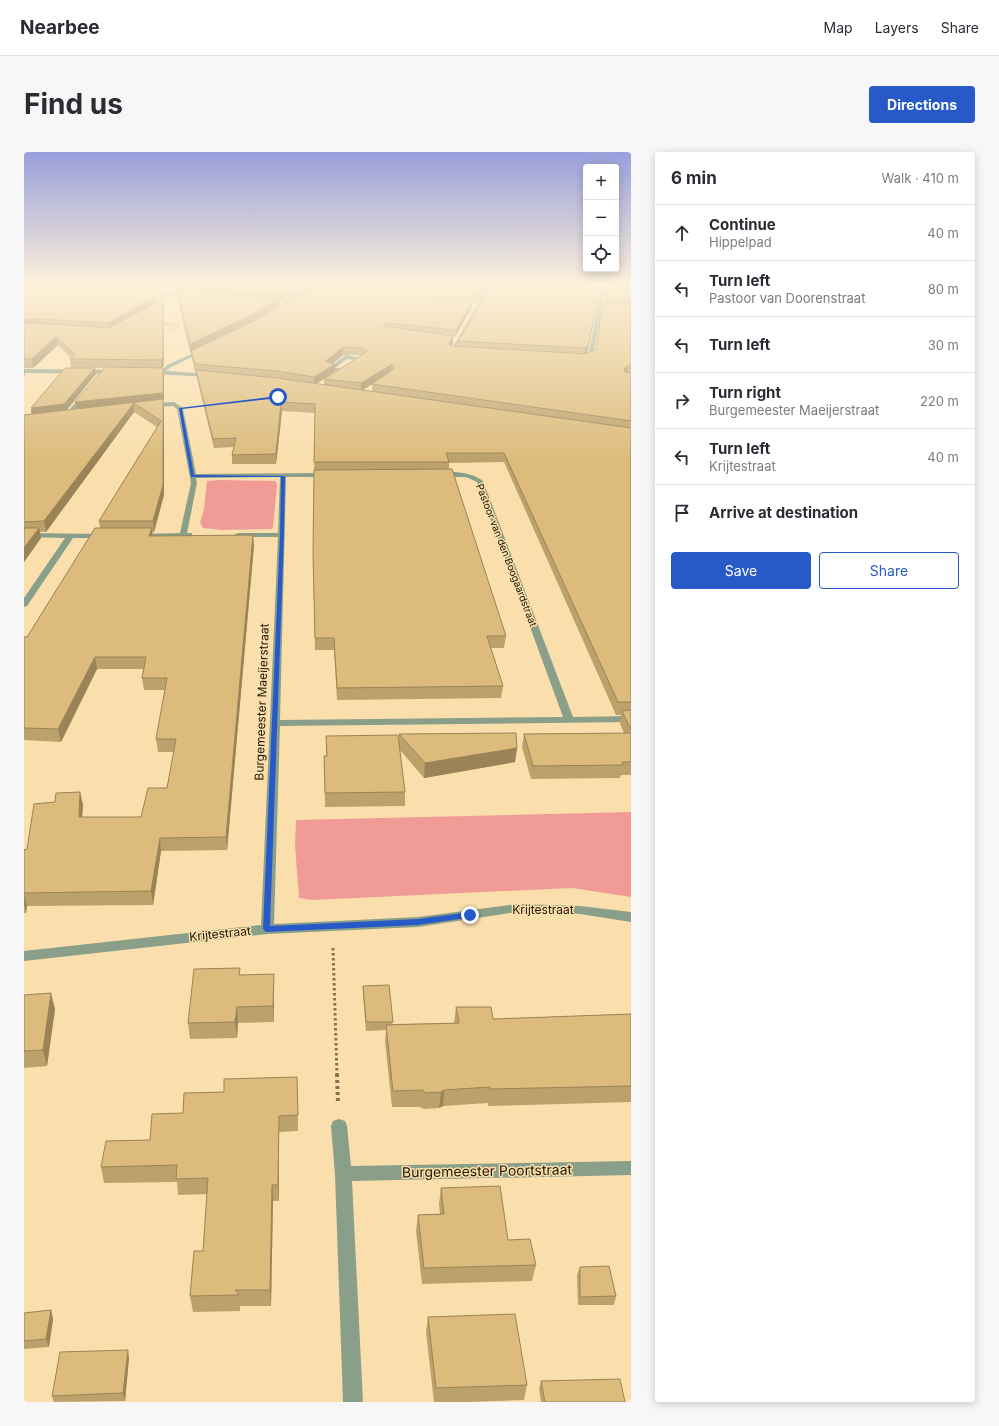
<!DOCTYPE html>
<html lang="en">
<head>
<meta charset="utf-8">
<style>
  :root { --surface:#fff; --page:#f7f7f7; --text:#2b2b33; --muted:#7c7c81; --line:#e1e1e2; --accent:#275ac8 }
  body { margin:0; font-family:Inter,sans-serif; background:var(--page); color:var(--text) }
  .controls { position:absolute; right:12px; top:12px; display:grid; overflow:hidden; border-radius:4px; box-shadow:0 2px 10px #0003 }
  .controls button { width:36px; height:36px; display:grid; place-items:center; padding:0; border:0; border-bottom:1px solid var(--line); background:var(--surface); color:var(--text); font:20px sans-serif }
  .stop { position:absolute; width:12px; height:12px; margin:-9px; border:3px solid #275ac8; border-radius:50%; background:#fff }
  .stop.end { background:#275ac8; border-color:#fff; box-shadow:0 1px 4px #0008 }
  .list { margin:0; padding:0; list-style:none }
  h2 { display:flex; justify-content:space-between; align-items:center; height:52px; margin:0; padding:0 16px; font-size:17px }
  h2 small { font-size:13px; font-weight:400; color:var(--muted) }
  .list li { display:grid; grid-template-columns:26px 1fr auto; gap:12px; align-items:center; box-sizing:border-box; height:56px; padding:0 16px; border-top:1px solid var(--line) }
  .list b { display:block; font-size:15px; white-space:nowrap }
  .list p { margin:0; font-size:13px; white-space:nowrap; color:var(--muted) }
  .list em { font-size:13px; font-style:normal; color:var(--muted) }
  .actions { display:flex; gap:8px; padding:12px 16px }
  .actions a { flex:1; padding:9px 0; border:1px solid var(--accent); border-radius:4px; text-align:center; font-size:14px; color:var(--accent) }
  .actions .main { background:var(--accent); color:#fff }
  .icon { flex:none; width:22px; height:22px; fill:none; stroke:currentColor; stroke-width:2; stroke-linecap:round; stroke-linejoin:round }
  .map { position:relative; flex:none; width:607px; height:1250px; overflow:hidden; border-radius:4px }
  header { display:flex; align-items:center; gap:24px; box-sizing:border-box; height:56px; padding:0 20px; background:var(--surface); border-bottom:1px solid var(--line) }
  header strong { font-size:19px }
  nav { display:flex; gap:22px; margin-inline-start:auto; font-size:14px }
  .intro { display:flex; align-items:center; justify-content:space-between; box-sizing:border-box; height:96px; padding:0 24px }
  h1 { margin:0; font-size:28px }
  .button { padding:10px 18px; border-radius:4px; background:var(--accent); color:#fff; font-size:14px; font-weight:700 }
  main { display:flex; gap:24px; padding:0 24px }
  aside { flex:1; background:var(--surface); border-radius:4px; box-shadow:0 2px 10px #0003 }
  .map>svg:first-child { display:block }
</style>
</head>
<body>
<header>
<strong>Nearbee</strong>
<nav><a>Map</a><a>Layers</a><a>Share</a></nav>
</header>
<div class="intro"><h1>Find us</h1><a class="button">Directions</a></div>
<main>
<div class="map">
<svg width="607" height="1250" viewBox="0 0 607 1250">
  <rect width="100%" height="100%" fill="#fadfad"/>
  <!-- green -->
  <g fill="#f19b97">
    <polygon points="197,328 251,329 253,332 249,375 247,377 198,378 179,376 176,371 180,357 183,329"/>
    <polygon points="607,660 607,745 548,736 289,748 275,746 271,694 272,668"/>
  </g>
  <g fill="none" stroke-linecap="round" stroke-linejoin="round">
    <!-- path-far2 -->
    <polyline stroke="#867350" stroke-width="1" stroke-dasharray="1 1" stroke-linecap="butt" points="137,172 156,173 145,180"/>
    <!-- path-far1 -->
    <polyline stroke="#867350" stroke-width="3" stroke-dasharray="2.5 2.5" stroke-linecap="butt" points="309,796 313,923"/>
    <!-- path -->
    <polyline stroke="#867350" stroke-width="4" stroke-dasharray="3 3" stroke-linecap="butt" points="313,922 314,951"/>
    <!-- minor -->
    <g fill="#8a9f89" fill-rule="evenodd">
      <polygon points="465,132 471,132 467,135 431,198 438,200 436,201 426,200"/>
      <polygon points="578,132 582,132 569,205 555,209 555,207 564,204"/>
      <polygon points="125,139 167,143 169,144 167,145 124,141"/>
      <polygon points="181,196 183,198 147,215 142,219 187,222 190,224 189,225 126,222 123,220 126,218 137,219 143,213"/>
      <polygon points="322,203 341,207 330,214 327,212 333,208 323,207 311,216 323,217 323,219 304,218 304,216"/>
      <polygon points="0,217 91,218 94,220 91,222 0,221"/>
      <polygon points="59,241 64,242 46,264 42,264 42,262"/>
      <path d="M150 250 159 256 172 322 306 321 309 323 306 325H262L256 568 539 565 453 330 442 325H415L412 323C421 316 451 321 459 329L549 565 607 564V570L256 574 250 772 394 765 493 752 556 754 607 760V770L556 762 493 760 394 775 243 782 0 809V799L237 773 254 385H214L210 383 214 381H254L256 325 172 326 173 331 163 381H168V385L111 386V382H114L156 381 167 331 153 257 149 254 126 255 123 253 126 251Z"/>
      <polygon points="0,381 81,382 85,384 81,386 49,386 3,454 0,455 0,446 41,386 0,385"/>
      <polygon points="315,967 321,969 323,974 327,1014 607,1009 607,1023 328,1029 339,1250 319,1250 311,1022 307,974 309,969"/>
    </g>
  </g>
  <!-- wall -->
  <g fill="#bda16b" fill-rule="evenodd">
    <path d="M0 132H139L140 214 138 216 140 224V249H139L140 256V343L130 380H128V384L230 393 203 698 137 699 129 753 3 754 2 761H0V698L3 697 31 650 56 640 59 653 58 665H117L143 636 150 600H134L132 587 141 538H120L118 526 120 517H73L37 590 0 588V485H3L76 376 75 369 133 275 110 260 22 380H16L17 386 0 410V263L7 262V256L47 216 46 207 47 206 34 193 9 216H0L1 222 0 224ZM71 216H80L52 257 43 258 72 222Z"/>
    <path d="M150 132H463L451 152H448L447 157 431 185H429V191L428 193 434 194V189L468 132H577L563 202 572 197 581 147 607 132V623H597L596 626 507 627 498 595 500 582 600 581 596 572 597 563H592L480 310 425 311V317L482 484 480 496H467L479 534 477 546 313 548 310 498H291L289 402 291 261 258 259 252 312H208V303L210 295 190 296 173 227 172 220H171L168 207V200H166L153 144V139H152ZM256 149H265L256 154ZM319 203H337L311 220 309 211ZM300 227V233L292 232 295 230ZM350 231 348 232V239L339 238Z"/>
    <polygon points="375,582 493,596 491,610 400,626 376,598 381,640 381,654 301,655 300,604 302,604 302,584 375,589"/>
    <polygon points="216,823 250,838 250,870 214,871 213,886 166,887 164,871"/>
    <polygon points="339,834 369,870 368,872 430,871 432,855 469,867 607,862 607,950 464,954 464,951 419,954 415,956 400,957 396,955 368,955 361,889 362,878 342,879 339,842"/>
    <polygon points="0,843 31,857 23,914 0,916"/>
    <polygon points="273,925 274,979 255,980 255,1049 249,1049 247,1154 216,1154 216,1159 169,1160 166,1144 179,1099 183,1042 154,1043 153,1030 80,1031 77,1015 126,988 159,961 200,940"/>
    <polygon points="417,1036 484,1088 512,1113 508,1129 398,1132 392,1079 394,1063 416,1062 415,1052"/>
    <polygon points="556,1115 592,1144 590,1153 554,1153 553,1123"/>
    <polygon points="27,1158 29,1167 25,1195 0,1197 0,1161"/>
    <polygon points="404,1165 503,1233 500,1248 444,1250 410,1250 402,1180"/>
    <polygon points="105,1206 101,1249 30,1250 28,1244"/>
    <polygon points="517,1229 601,1250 517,1250 515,1237"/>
  </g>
  <!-- shaded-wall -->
  <g fill="#9a8357">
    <polygon points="286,132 300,132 265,149 265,143"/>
    <polygon points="459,132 463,132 451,152 452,146"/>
    <polygon points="576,132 563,203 560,203 561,196 564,195"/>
    <polygon points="139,136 139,143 140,214 137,216 137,208"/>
    <polygon points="129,146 129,154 85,179 84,171"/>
    <polygon points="256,147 256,154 225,172 166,200 166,192"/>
    <polygon points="448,150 447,157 431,185 432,178"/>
    <polygon points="14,167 15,174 0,176 0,168"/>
    <polygon points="429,184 429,191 425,199 425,192"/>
    <polygon points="32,185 34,193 9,216 8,207"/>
    <polygon points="319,195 319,203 302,217 302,209"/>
    <polygon points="311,212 311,220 290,233 290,225"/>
    <polygon points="367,213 367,221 337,239 337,231"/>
    <polygon points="0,214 1,222 0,224"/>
    <polygon points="603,214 602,222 600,217"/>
    <polygon points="71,216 72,222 41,260 8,264 7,256"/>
    <polygon points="139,216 140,224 140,249 139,249 140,256 140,343 130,380 129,369 139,249 110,252 110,260 22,380 20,369 53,258 51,250"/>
    <polygon points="257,250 258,259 252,312 252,302"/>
    <polygon points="15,376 17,386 0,410 0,396"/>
    <polygon points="128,376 129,386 125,384"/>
    <polygon points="229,383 230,393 203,698 202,685"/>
    <polygon points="71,505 73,517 37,590 34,577"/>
    <polygon points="493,596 491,610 400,626 401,611"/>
    <polygon points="56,640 59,653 57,679 55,665"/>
    <polygon points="136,686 137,699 129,753 127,739"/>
    <polygon points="0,742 3,754 2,761 0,751"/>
    <polygon points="250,822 250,870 249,854"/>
    <polygon points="27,841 31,857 23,914 19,898"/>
    <polygon points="213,855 214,871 213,886 211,870"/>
    <polygon points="420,938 419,954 415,956 417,940"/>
    <polygon points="255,964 255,1049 254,1033"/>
    <polygon points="248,1033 249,1049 247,1154 246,1138"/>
    <polygon points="27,1158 29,1167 25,1195 22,1187"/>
    <polygon points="104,1198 105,1206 101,1249 99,1241"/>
  </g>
  <!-- building -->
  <g fill="#dcbb7c" stroke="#9a8357">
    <polygon points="0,132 104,132 139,136 139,205 137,208 46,207 51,202 32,185 8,207 0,207 0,172 14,171 85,176 134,150 135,148 129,146 84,171 14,167 0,168"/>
    <polygon points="153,132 286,132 265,143"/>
    <polygon points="300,132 459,132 452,146 407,144 406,145 409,148 448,150 432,178 362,171 359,174 429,184 425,192 428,194 562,202 572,197 579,151 607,152 607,214 603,214 600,217 601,220 607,221 607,269 348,232 370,217 370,214 367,213 337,231 300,227 341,201 343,199 338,196 319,195 302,209 303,210 311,212 290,225 253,219 171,212 167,199 230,169 269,147"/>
    <polygon points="468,132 561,132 576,134 564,195 561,196 434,189"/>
    <polygon points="583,132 607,132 607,147 581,147"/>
    <polygon points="153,138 256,147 225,164 166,192"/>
    <polygon points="81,215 139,216 139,241 51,250"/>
    <polygon points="41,216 71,216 40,252 7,256"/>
    <polygon points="172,218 253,226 607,276 607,550 594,550 480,301 422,301 425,310 290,310 291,252 257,250 252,302 208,303 212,286 189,287"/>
    <polygon points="139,247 139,333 129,369 75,369 137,269 110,251 20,369 0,370 0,263"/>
    <polygon points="428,317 482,484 463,484 479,534 313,536 310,486 291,486 289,402 290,318"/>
    <polygon points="0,376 15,376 0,396"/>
    <polygon points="71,376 128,376 125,384 229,383 202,685 136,686 127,739 0,741 0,698 3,697 10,652 31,650 32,641 56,640 55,665 117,665 124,636 143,636 152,587 132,587 143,526 118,526 122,505 71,505 34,577 0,576 0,485 3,485"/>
    <polygon points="607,558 607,578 598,559"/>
    <polygon points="492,581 493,596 401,611 375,582"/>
    <polygon points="607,581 607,610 598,610 599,613 509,614 500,582"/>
    <polygon points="374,583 381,640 301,641 300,604 303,604 302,584"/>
    <polygon points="216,816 215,823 250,822 249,854 213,855 211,870 164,871 170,817"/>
    <polygon points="365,833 369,870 342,870 339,834"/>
    <polygon points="27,841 19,898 0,899 0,843"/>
    <polygon points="432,855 467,855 469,867 607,862 607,934 466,937 466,935 420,938 417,940 402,941 398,938 369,939 362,873 435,871"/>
    <polygon points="273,925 274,963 255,964 254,1033 248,1033 246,1138 211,1138 215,1143 166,1144 170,1099 179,1099 184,1026 152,1027 153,1013 77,1015 82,989 126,988 128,962 159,961 160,941 200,940 200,927"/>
    <polygon points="476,1034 484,1088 506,1087 512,1113 400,1116 394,1063 420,1062 417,1036"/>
    <polygon points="585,1114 592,1144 556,1145 556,1115"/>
    <polygon points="27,1158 22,1187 0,1189 0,1161"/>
    <polygon points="491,1162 503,1233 412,1236 404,1165"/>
    <polygon points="104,1198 99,1241 28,1244 36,1200"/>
    <polygon points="596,1227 601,1250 521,1250 517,1229"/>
  </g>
  <!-- sky -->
  <linearGradient id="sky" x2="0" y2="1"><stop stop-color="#999fdc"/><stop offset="0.43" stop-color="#fdf1da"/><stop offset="1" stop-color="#fdf1da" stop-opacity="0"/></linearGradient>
  <rect width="607" height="308" fill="url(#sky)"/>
  <!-- route -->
  <polygon fill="#275ac8" points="254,244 255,246 158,257 170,323 261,324 260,383 246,774 394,767 446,760 449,761 449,765 394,773 242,780 239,777 256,383 257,325 167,325 155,256"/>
  <g text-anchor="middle" stroke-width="3" stroke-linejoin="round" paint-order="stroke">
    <!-- far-street labels -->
    <g font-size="10" fill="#211500" stroke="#fadfad">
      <text transform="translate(483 403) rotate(69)" y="4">Pastoor van den Boogaardstraat</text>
    </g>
    <!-- street labels -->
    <g font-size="12" fill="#211500" stroke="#fadfad">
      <text transform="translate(238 550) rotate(-88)" y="4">Burgemeester Maeijerstraat</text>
      <text x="519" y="762">Krijtestraat</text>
      <text transform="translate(196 782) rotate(-6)" y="4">Krijtestraat</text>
    </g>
    <!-- near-street labels -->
    <g font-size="14" fill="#211500" stroke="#fadfad">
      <text transform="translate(463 1019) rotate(-1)" y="5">Burgemeester Poortstraat</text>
    </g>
  </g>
</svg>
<div class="controls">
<button>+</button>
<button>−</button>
<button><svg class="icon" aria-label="locate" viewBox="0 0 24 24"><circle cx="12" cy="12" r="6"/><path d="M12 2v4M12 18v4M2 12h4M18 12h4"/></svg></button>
</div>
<div class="stop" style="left:254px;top:245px"></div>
<div class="stop end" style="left:446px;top:763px"></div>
</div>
<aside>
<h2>6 min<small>Walk · 410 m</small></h2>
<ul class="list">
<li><svg class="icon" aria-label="ahead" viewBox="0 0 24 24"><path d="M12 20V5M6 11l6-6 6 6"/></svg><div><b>Continue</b><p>Hippelpad</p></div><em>40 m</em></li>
<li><svg class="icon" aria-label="left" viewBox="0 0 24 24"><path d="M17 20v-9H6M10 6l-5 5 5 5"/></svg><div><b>Turn left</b><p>Pastoor van Doorenstraat</p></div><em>80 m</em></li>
<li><svg class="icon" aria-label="left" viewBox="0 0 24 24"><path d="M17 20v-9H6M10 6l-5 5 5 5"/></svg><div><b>Turn left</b></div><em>30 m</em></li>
<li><svg class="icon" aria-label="right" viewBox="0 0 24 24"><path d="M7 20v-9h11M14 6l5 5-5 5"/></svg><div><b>Turn right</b><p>Burgemeester Maeijerstraat</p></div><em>220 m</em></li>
<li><svg class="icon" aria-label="left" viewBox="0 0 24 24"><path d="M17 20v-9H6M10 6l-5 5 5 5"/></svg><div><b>Turn left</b><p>Krijtestraat</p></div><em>40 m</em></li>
<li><svg class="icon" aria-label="arrive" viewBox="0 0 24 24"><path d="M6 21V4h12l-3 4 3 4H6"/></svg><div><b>Arrive at destination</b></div></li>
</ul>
<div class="actions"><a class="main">Save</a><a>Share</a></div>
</aside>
</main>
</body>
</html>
